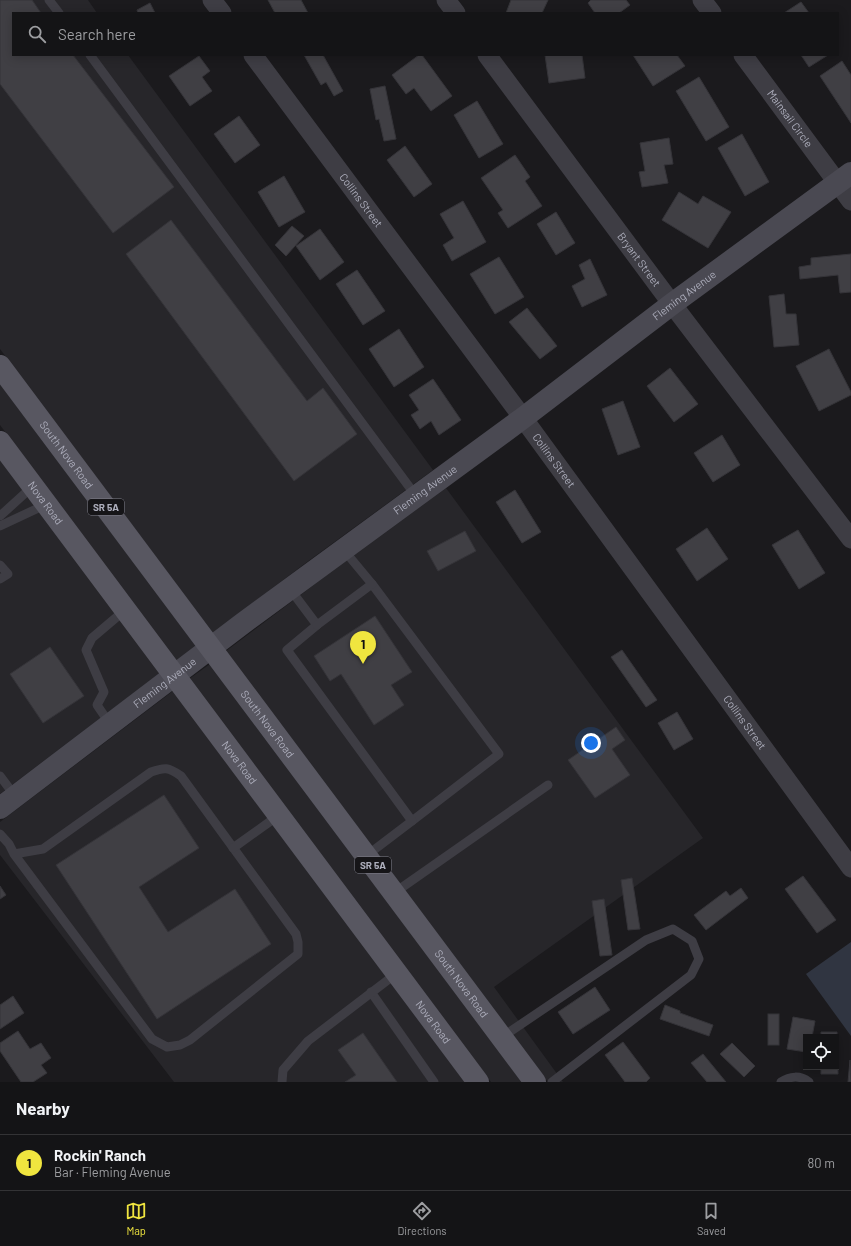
<!DOCTYPE html>
<html lang="en">
<head>
<meta charset="utf-8">
<style>
  :root { --surface:#141416; --page:#212123; --text:#f1f3f6; --muted:#9d9ea1; --line:#333335; --accent:#f0e53f }
  body { margin:0; font-family:Barlow,sans-serif; background:var(--page); color:var(--text) }
  .controls { position:absolute; right:12px; bottom:12px; display:grid; overflow:hidden; border-radius:0px; box-shadow:0 2px 10px #0003 }
  .controls button { width:36px; height:36px; display:grid; place-items:center; padding:0; border:0; border-bottom:1px solid var(--line); background:var(--surface); color:var(--text); font:20px sans-serif }
  .you { position:absolute; left:591px; top:743px; width:14px; height:14px; margin:-10px; border:3px solid #fff; border-radius:50%; background:#1a73e8; box-shadow:0 0 0 6px #1a73e833 }
  .badge { display:grid; place-items:center; width:26px; height:26px; border-radius:50%; background:var(--accent); color:#111; font-size:13px; font-weight:700 }
  .pin { position:absolute; translate:-50% -33px; filter:drop-shadow(0 1px 2px #0008) }
  .pin::after { content:''; position:absolute; top:21px; width:14px; height:12px; background:inherit; clip-path:polygon(0 0,100% 0,50% 100%) }
  .list { margin:0; padding:0; list-style:none }
  h2 { display:flex; justify-content:space-between; align-items:center; height:52px; margin:0; padding:0 16px; font-size:17px }
  h2 small { font-size:13px; font-weight:400; color:var(--muted) }
  .list li { display:grid; grid-template-columns:26px 1fr auto; gap:12px; align-items:center; box-sizing:border-box; height:56px; padding:0 16px; border-top:1px solid var(--line) }
  .list b { display:block; font-size:15px; white-space:nowrap }
  .list p { margin:0; font-size:13px; white-space:nowrap; color:var(--muted) }
  .list em { font-size:13px; font-style:normal; color:var(--muted) }
  .icon { flex:none; width:22px; height:22px; fill:none; stroke:currentColor; stroke-width:2; stroke-linecap:round; stroke-linejoin:round }
  .map { position:relative; flex:none; width:851px; height:1082px; overflow:hidden }
  .search { position:absolute; background:var(--surface); box-shadow:0 2px 10px #0003; left:12px; right:12px; top:12px; height:44px; display:flex; align-items:center; gap:10px; box-sizing:border-box; padding:0 14px; border-radius:0px; color:var(--muted); font-size:15px }
  .sheet { height:108px; background:var(--surface) }
  nav { display:flex; justify-content:space-around; align-items:center; box-sizing:border-box; height:56px; border-top:1px solid var(--line); background:var(--surface); font-size:11px; color:var(--muted) }
  nav a { display:grid; justify-items:center; gap:2px }
  nav .on { color:var(--accent) }
  .map>svg:first-child { display:block }
</style>
</head>
<body>
<div class="map">
<svg width="851" height="1082" viewBox="0 0 851 1082">
  <rect width="100%" height="100%" fill="#1b1a1d"/>
  <!-- built -->
  <g fill="#27262a">
    <polygon points="0,0 88,0 97,13 13,13 13,55 128,55 433,470 307,562 213,633 0,349"/>
    <polygon points="0,384 196,646 176,661 0,425"/>
    <polygon points="0,459 160,673 0,794"/>
    <polygon points="446,488 703,838 494,987 563,1082 548,1082 226,651 319,581"/>
    <polygon points="210,664 522,1082 491,1082 189,679"/>
    <polygon points="173,691 465,1082 174,1082 0,855 0,822"/>
  </g>
  <!-- water -->
  <polygon fill="#303541" points="851,942 851,1036 806,974"/>
  <!-- building -->
  <g fill="#403f44" stroke="#353439">
    <polygon points="0,0 32,0 41,13 13,13 13,55 73,55 174,187 113,233 0,84"/>
    <polygon points="268,0 301,0 308,13 275,13"/>
    <polygon points="511,0 548,0 542,13 506,13"/>
    <polygon points="591,0 626,0 630,5 619,13 595,13 588,3"/>
    <polygon points="801,2 809,13 784,13"/>
    <polygon points="150,3 155,13 138,13 137,10"/>
    <polygon points="304,55 323,55 343,91 334,96 326,82 321,85"/>
    <polygon points="419,55 422,55 452,96 431,111 414,88 406,94 392,75"/>
    <polygon points="545,55 582,55 585,78 549,83"/>
    <polygon points="633,55 677,55 685,66 653,86"/>
    <polygon points="801,55 828,55 809,67"/>
    <polygon points="199,56 210,71 202,77 212,91 190,106 169,76"/>
    <polygon points="842,61 851,75 851,123 820,76"/>
    <polygon points="699,77 729,127 706,141 676,91"/>
    <polygon points="385,86 396,139 384,141 379,119 376,120 370,89"/>
    <polygon points="477,101 503,144 479,158 454,115"/>
    <polygon points="239,116 260,145 235,163 214,134"/>
    <polygon points="742,134 769,182 745,196 718,148"/>
    <polygon points="669,138 673,164 664,165 668,183 642,187 639,172 645,171 640,143"/>
    <polygon points="405,146 432,184 414,197 387,160"/>
    <polygon points="515,155 530,177 525,181 542,206 508,228 498,213 503,210 481,178"/>
    <polygon points="284,176 305,212 279,227 258,192"/>
    <polygon points="679,192 698,204 703,196 731,212 708,248 662,220"/>
    <polygon points="463,201 486,242 452,261 443,245 454,238 440,214"/>
    <polygon points="556,212 575,243 556,255 537,224"/>
    <polygon points="171,220 307,401 323,388 357,434 294,481 126,254"/>
    <polygon points="292,226 304,236 286,256 275,245"/>
    <polygon points="320,229 344,262 320,280 296,246"/>
    <polygon points="851,254 851,292 840,293 838,275 800,279 799,267 811,265 811,258"/>
    <polygon points="499,257 524,297 495,314 470,274"/>
    <polygon points="590,259 607,295 582,307 572,286 585,279 579,265"/>
    <polygon points="357,270 385,311 363,325 336,284"/>
    <polygon points="784,294 786,314 796,314 799,345 774,347 769,296"/>
    <polygon points="527,308 557,346 540,359 509,322"/>
    <polygon points="399,329 424,367 394,387 369,349"/>
    <polygon points="829,349 851,392 851,395 819,411 796,366"/>
    <polygon points="670,368 698,404 674,422 647,386"/>
    <polygon points="433,379 461,420 439,435 431,421 420,429 411,415 419,410 409,395"/>
    <polygon points="623,401 640,447 618,455 602,409"/>
    <polygon points="722,435 740,465 713,482 694,453"/>
    <polygon points="515,490 541,532 522,543 496,502"/>
    <polygon points="707,528 728,559 697,581 676,549"/>
    <polygon points="798,530 825,573 799,589 772,545"/>
    <polygon points="465,531 476,551 438,571 427,551"/>
    <polygon points="375,616 412,672 391,685 404,705 374,725 341,674 330,681 314,656"/>
    <polygon points="50,647 84,696 43,723 10,674"/>
    <polygon points="622,650 657,700 646,707 611,657"/>
    <polygon points="677,712 693,739 674,750 658,723"/>
    <polygon points="616,727 625,740 612,749 630,775 595,798 568,760"/>
    <polygon points="164,795 199,848 139,887 168,932 235,889 271,944 157,1019 56,865"/>
    <polygon points="803,876 836,920 817,933 785,889"/>
    <polygon points="632,878 640,929 628,930 621,880"/>
    <polygon points="0,886 6,895 0,899"/>
    <polygon points="741,888 748,898 706,930 694,915 726,891 730,896"/>
    <polygon points="604,899 612,955 600,956 592,901"/>
    <polygon points="595,987 610,1010 573,1034 558,1012"/>
    <polygon points="13,996 24,1013 0,1029 0,1005"/>
    <polygon points="665,1005 680,1011 680,1013 713,1025 709,1036 660,1019"/>
    <rect x="768" y="1014" width="11" height="31"/>
    <polygon points="793,1017 815,1021 812,1037 806,1037 806,1052 787,1049"/>
    <polygon points="18,1031 30,1049 41,1043 51,1058 41,1065 47,1073 33,1082 21,1082 0,1051 0,1043"/>
    <polygon points="821,1032 837,1032 838,1074 821,1074 821,1067 836,1067 836,1037 821,1037"/>
    <polygon points="363,1033 397,1082 345,1082 356,1075 338,1050"/>
    <polygon points="623,1042 650,1078 646,1082 625,1082 605,1055"/>
    <polygon points="732,1043 755,1066 744,1077 720,1054"/>
    <polygon points="703,1054 726,1082 707,1082 691,1063"/>
    <polygon points="850,1060 851,1082 848,1082"/>
  </g>
  <g fill="none" stroke-linecap="round" stroke-linejoin="round">
    <!-- lane -->
    <g stroke="#3e3d44" stroke-width="9">
      <polyline points="49,0 59,13"/>
      <polyline points="90,55 416,496"/>
      <polyline points="0,516 33,486"/>
      <polyline points="0,526 47,504"/>
      <polyline points="0,565 8,574 0,579"/>
      <polyline points="372,584 499,754 412,821"/>
      <polyline points="290,589 317,625 287,650 412,821 366,856"/>
      <polyline points="317,625 372,584 343,549"/>
      <polyline points="110,724 97,705 104,692 86,650 92,638 125,610"/>
      <polyline points="0,776 15,796"/>
      <path d="M0 834 9 844 14 854 152 1039 167 1047 180 1045 190 1040 298 954V942L296 934 181 776C168 767 165 767 151 772L43 849 14 854"/>
      <polyline points="233,848 279,815"/>
      <polyline points="394,893 548,785"/>
      <polyline points="371,992 434,1082"/>
      <polyline points="502,1037 646,940 673,929 692,941 699,959 691,975 552,1082"/>
      <polyline points="282,1082 283,1070 308,1041 397,973"/>
      <path d="M781 1082C790 1076 800 1075 809 1082"/>
    </g>
    <!-- street -->
    <g stroke="#3e3d44" stroke-width="19">
      <polyline points="212,0 222,13"/>
      <polyline points="446,0 456,13"/>
      <polyline points="702,0 712,13"/>
      <path id="s1" d="M253 55 523 418 851 868"/>
      <path id="s2" d="M487 55 672 304 851 539"/>
      <path id="s3" d="M743 55 851 201"/>
    </g>
    <!-- secondary -->
    <path stroke="#4a4952" stroke-width="22" id="s4" d="M0 808 242 624 523 418 672 304 851 173"/>
    <!-- primary -->
    <g stroke="#585761" stroke-width="22">
      <path id="s5" d="M0 366 535 1082"/>
      <path id="s6" d="M0 442 478 1082"/>
    </g>
  </g>
  <g text-anchor="middle" stroke-width="4" stroke-linejoin="round" paint-order="stroke">
    <!-- shield labels -->
    <g fill="#161518" stroke="#80808b" stroke-width="1">
      <rect x="88" y="499" width="36" height="16" rx="3"/>
      <rect x="355" y="857" width="36" height="16" rx="3"/>
    </g>
    <g font-size="10" font-weight="bold" fill="#adaebc">
      <text x="106" y="511">SR 5A</text>
      <text x="373" y="869">SR 5A</text>
    </g>
    <!-- street labels -->
    <g font-size="11" fill="#adaebc" stroke="#161518">
      <text dy="4" stroke="none"><textPath href="#s3" startOffset="79">Mainsail Circle</textPath></text>
      <text dy="4" stroke="none"><textPath href="#s1" startOffset="181">Collins Street</textPath></text>
      <text dy="4" stroke="none"><textPath href="#s2" startOffset="255">Bryant Street</textPath></text>
      <text dy="4" stroke="none"><textPath href="#s4" startOffset="855">Fleming Avenue</textPath></text>
      <text dy="4" stroke="none"><textPath href="#s5" startOffset="111">South Nova Road</textPath></text>
      <text dy="4" stroke="none"><textPath href="#s1" startOffset="505">Collins Street</textPath></text>
      <text dy="4" stroke="none"><textPath href="#s4" startOffset="531">Fleming Avenue</textPath></text>
      <text dy="4" stroke="none"><textPath href="#s6" startOffset="76">Nova Road</textPath></text>
      <text dy="4" stroke="none"><textPath href="#s4" startOffset="207">Fleming Avenue</textPath></text>
      <text dy="4" stroke="none"><textPath href="#s1" startOffset="829">Collins Street</textPath></text>
      <text dy="4" stroke="none"><textPath href="#s5" startOffset="447">South Nova Road</textPath></text>
      <text dy="4" stroke="none"><textPath href="#s6" startOffset="400">Nova Road</textPath></text>
      <text dy="4" stroke="none"><textPath href="#s5" startOffset="771">South Nova Road</textPath></text>
      <text dy="4" stroke="none"><textPath href="#s6" startOffset="724">Nova Road</textPath></text>
    </g>
  </g>
</svg>
<div class="controls">
<button><svg class="icon" aria-label="locate" viewBox="0 0 24 24"><circle cx="12" cy="12" r="6"/><path d="M12 2v4M12 18v4M2 12h4M18 12h4"/></svg></button>
</div>
<div class="you"></div>
<div class="pin badge" style="left:363px;top:664px">1</div>
<div class="search"><svg class="icon" aria-label="search" viewBox="0 0 24 24"><circle cx="10" cy="10" r="6"/><path d="M15 15l6 6"/></svg>Search here</div>
</div>
<section class="sheet">
<h2>Nearby<small></small></h2>
<ul class="list">
<li><span class="badge">1</span><div><b>Rockin' Ranch</b><p>Bar · Fleming Avenue</p></div><em>80 m</em></li>
</ul>
</section>
<nav>
<a class="on"><svg class="icon" aria-label="map" viewBox="0 0 24 24"><path d="M3 6l6-2 6 2 6-2v14l-6 2-6-2-6 2zM9 4v14M15 6v14"/></svg>Map</a>
<a><svg class="icon" aria-label="directions" viewBox="0 0 24 24"><path d="M12 3l9 9-9 9-9-9zM9 14v-3h6M13 9l2 2-2 2"/></svg>Directions</a>
<a><svg class="icon" aria-label="saved" viewBox="0 0 24 24"><path d="M7 4h10v16l-5-4-5 4z"/></svg>Saved</a>
</nav>
</body>
</html>
